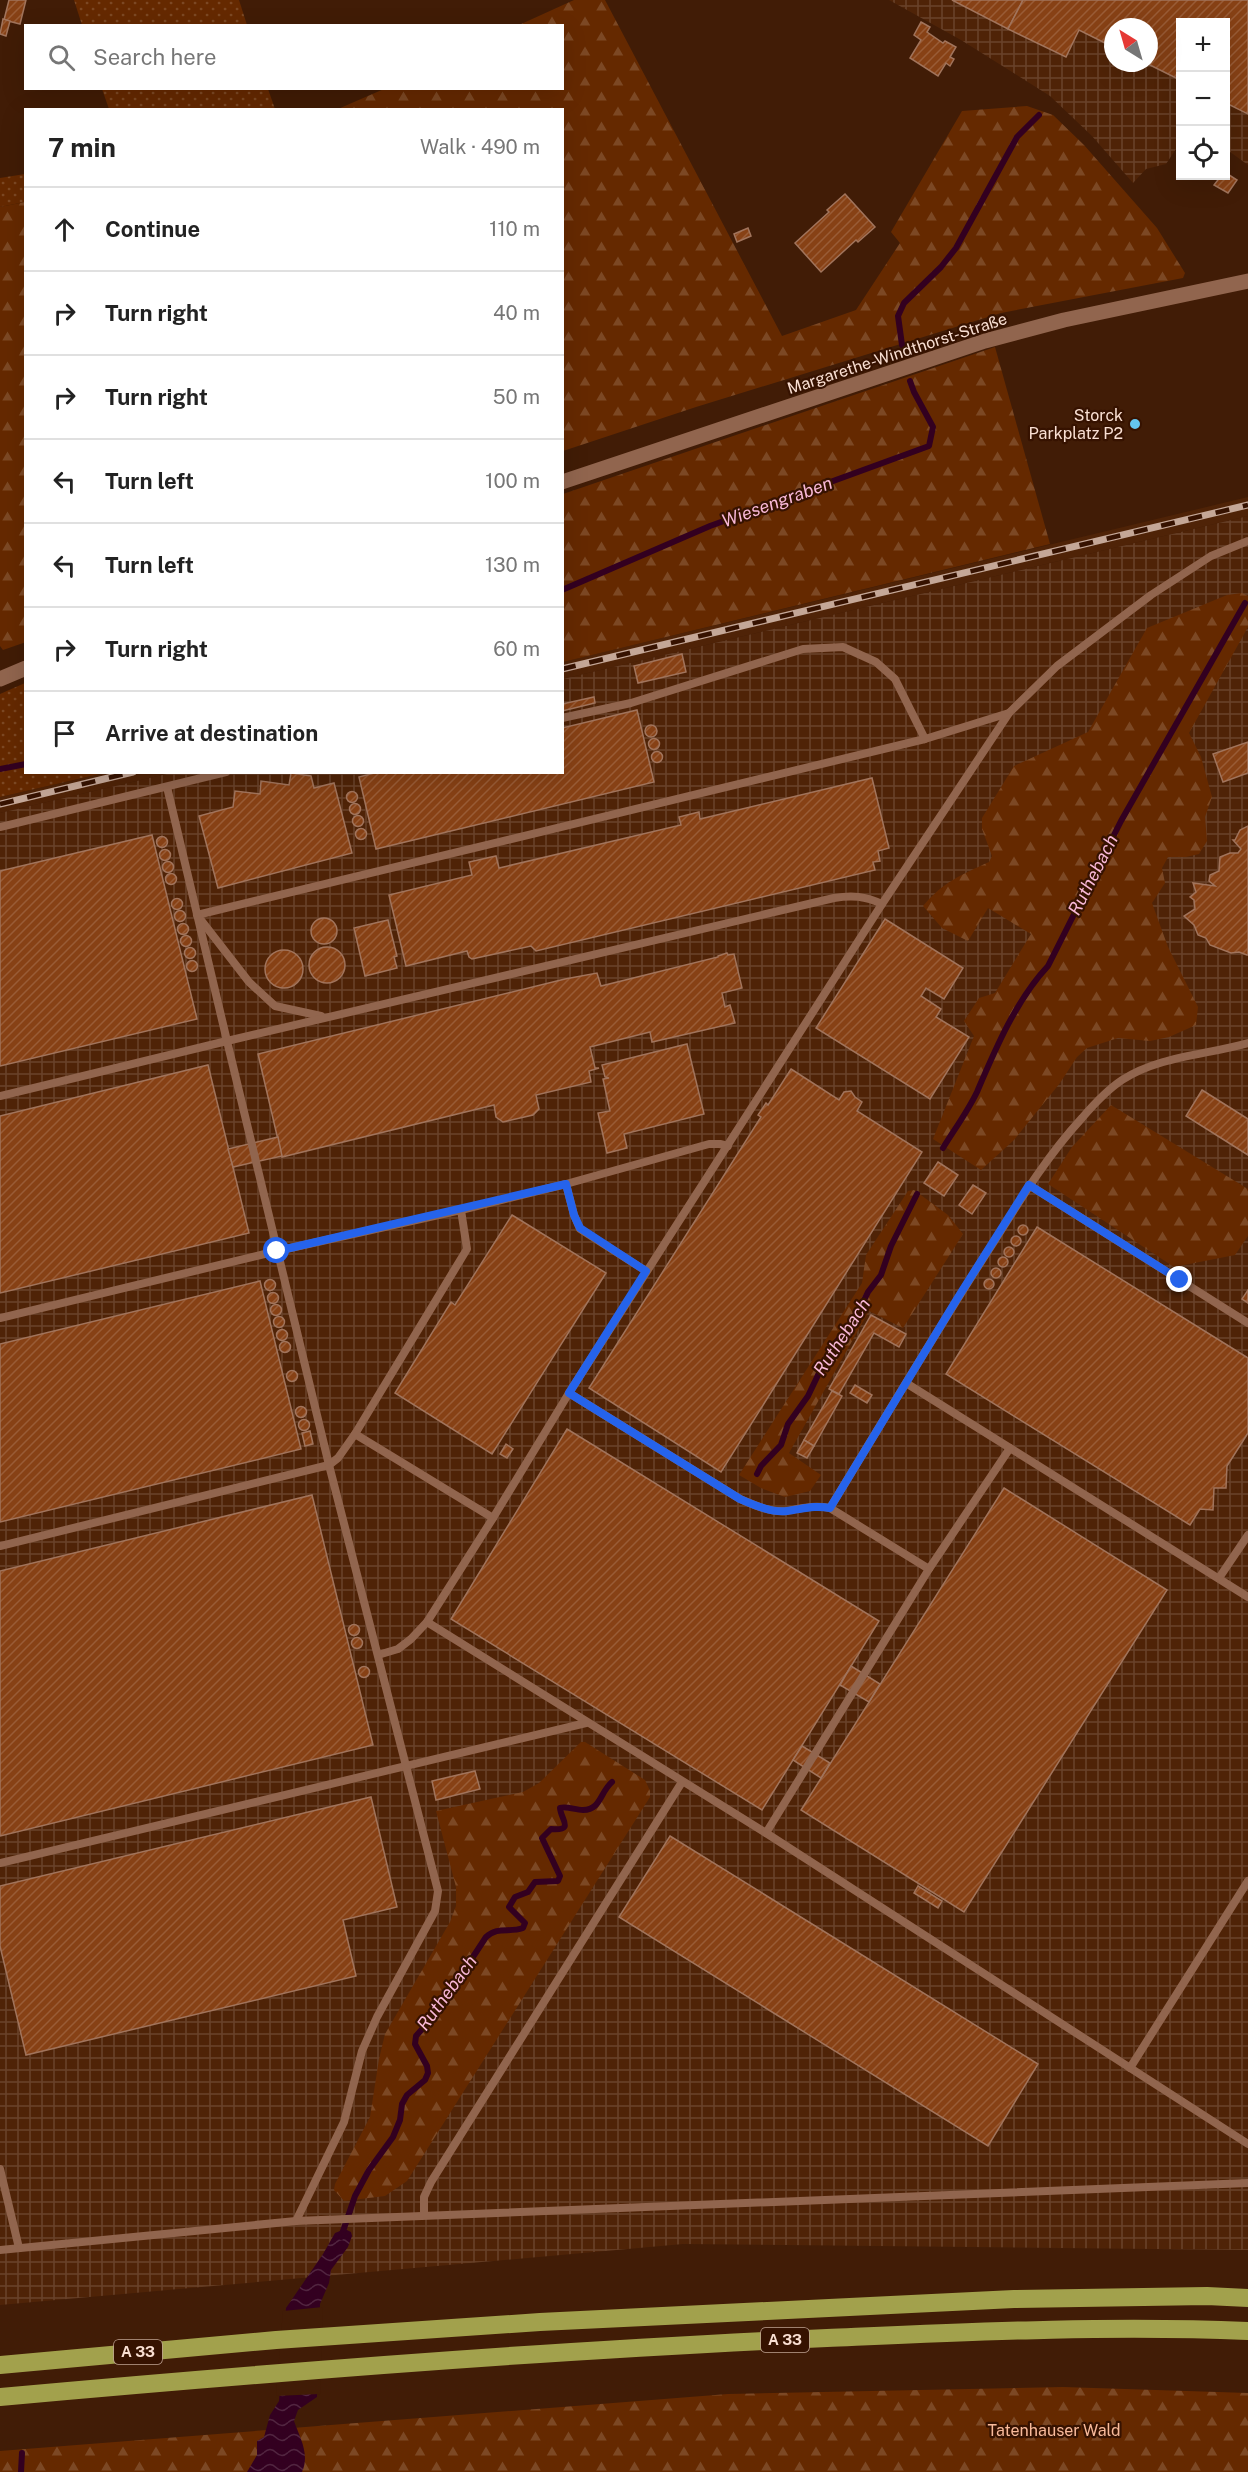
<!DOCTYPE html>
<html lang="en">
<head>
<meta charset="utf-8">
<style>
  :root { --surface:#fff; --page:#f6f6f6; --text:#222; --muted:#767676; --line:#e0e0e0 }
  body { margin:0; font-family:"Public Sans",sans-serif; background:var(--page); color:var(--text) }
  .controls { position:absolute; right:18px; top:18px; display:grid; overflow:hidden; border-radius:0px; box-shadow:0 6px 24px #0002 }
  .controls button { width:54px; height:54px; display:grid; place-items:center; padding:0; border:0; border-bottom:2px solid var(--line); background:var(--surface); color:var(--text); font:30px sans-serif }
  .compass { position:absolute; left:1104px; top:18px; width:54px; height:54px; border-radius:50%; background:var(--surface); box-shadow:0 6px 24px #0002; rotate:323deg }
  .stop { position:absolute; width:18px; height:18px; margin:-14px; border:4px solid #2563eb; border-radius:50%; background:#fff }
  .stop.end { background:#2563eb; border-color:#fff; box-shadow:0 2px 6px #0008 }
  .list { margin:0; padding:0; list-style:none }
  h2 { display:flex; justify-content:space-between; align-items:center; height:78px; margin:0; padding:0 24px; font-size:26px }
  h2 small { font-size:20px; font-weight:400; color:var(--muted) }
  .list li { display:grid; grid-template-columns:39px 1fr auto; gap:18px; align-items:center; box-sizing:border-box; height:84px; padding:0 24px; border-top:2px solid var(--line) }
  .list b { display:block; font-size:22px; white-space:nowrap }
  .list em { font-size:20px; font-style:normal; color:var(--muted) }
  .icon { flex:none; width:33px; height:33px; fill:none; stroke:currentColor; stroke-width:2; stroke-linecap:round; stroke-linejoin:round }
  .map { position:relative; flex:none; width:1248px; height:2472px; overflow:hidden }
  .search { position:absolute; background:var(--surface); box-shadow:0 6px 24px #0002; left:24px; top:24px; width:540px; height:66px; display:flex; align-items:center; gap:15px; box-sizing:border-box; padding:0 21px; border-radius:0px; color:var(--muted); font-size:22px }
  .panel { position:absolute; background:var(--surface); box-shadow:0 6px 24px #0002; left:24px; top:108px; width:540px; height:666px; border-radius:0px }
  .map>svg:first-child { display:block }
</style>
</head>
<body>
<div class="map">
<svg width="1248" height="2472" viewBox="0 0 1248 2472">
  <defs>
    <pattern id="industrial-grid" width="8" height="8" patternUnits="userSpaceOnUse" patternTransform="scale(1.5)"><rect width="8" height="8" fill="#4f2307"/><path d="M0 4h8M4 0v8" fill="none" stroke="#69422a"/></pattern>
    <pattern id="grass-dots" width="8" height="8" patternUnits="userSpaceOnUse" patternTransform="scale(1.5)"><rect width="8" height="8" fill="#652900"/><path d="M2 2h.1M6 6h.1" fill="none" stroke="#7c4824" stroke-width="1.8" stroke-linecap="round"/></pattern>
    <pattern id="forest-firs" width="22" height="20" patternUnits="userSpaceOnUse" patternTransform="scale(1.5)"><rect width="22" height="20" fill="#652900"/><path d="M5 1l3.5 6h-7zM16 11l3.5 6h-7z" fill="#7c4824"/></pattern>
    <pattern id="water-waves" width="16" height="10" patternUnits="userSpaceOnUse" patternTransform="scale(1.5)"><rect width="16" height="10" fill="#330020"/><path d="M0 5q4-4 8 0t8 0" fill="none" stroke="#512540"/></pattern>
    <pattern id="building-hatch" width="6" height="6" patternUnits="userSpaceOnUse" patternTransform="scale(1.5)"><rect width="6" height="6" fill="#874115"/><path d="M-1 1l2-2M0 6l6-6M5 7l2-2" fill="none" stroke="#995c36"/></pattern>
  </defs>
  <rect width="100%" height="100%" fill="#411c06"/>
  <!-- built -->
  <g fill="#4f2307">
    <polygon points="1248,497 1248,516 563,679 562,662"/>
    <polygon points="104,773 171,773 0,813 0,797"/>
  </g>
  <!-- industrial -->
  <g fill="url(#industrial-grid)" fill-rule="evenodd">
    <path d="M889 0H1248V165L1226 149V22H1180V143L1166 164 1146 169 1133 183 1092 136 1050 96 961 40ZM1113 27H1149V63H1113Z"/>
    <polygon points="1248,516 1248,2250 683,2244 0,2305 0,813 171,773 562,772 563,679"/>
  </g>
  <!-- grass -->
  <g fill="url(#grass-dots)">
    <polygon points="74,0 239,0 247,25 82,25"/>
    <polygon points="102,89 268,89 275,109 109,109"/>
    <polygon points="25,174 25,202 0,207 0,178"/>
    <polygon points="25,683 26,772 104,773 0,797 0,694"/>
  </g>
  <!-- forest -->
  <g fill="url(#forest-firs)">
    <polygon points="574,0 605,0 782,336 856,310 900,243 891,232 962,111 1027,106 1053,115 1084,145 1157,228 1185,273 1183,278 1001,313 696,407 563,451 562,110 338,109 384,89 562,88 562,26 519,25"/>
    <polygon points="25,202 26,642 3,650 0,646 0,207"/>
    <polygon points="995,347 1050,544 563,662 563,494"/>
    <path d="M1242 593 1248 596V627L1189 733 1201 757 1212 797 1205 817 1207 841 1199 854 1186 857H1168L1162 868 1165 883 1152 903 1168 947 1198 1007 1196 1025 1169 1037 1150 1041 1118 1038 1087 1048 1077 1057 1060 1083 1014 1140 981 1170 933 1139 974 1036 964 1021 979 998 995 993 1031 934 988 908 968 941 942 928 923 906C943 882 961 875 989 862L992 856 982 829V818L1014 766 1088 732 1147 628 1227 595Z"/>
    <polygon points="1111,1105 1248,1189 1248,1236 1235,1255 1174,1267 1048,1184 1072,1147"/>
    <polygon points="914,1190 948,1215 963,1234 903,1328 869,1311 789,1453 821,1475 810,1491 785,1497 761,1488 739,1475 862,1283 866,1255 908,1191"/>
    <polygon points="581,1742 585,1742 645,1780 650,1791 650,1797 407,2181 385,2196 344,2201 334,2190 335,2184 370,2117 379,2059 385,2034 450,1922 456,1906 456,1887 436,1811 523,1792 539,1783"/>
    <polygon points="1063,2387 1248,2393 1248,2472 0,2472 0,2451 728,2394"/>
  </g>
  <!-- water -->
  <path fill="url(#water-waves)" d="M345 2229 351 2232 352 2236 348 2247 331 2270 329 2283 320 2304 317 2397 298 2410 294 2421C300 2438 310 2454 302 2472H247L257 2455V2441L264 2437 270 2415 279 2401 286 2308 323 2254 335 2233Z"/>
  <!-- pier -->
  <polygon fill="#411c06" points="323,2307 320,2394 276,2396 283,2311"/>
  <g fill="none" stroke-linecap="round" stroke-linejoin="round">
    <!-- stream -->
    <g stroke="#330020" stroke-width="6">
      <polyline points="902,345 898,316 904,303 941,267 956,248 1017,137 1039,115"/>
      <polyline points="562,590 710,526 929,446 933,427 914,392 910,381"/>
      <polyline points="0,769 26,764"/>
      <path d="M943 1148C954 1130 968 1111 977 1092 995 1050 1016 1000 1048 966L1121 821 1245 603"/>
      <polyline points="757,1474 761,1466 781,1445 788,1424 808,1396 830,1350 856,1317 868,1292 881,1275 891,1246 917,1194"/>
      <path d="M341 2237 355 2196 369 2170 393 2137 400 2120 402 2104 407 2095 425 2080 428 2073 427 2066 415 2044 416 2036 437 2012 486 1937C498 1926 509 1933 523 1928L525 1923 509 1907 515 1897 528 1892 535 1882 558 1881 560 1876 542 1838 551 1829C575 1831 561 1820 560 1808 567 1806 575 1810 583 1810 601 1810 600 1792 612 1782"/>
      <polyline points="21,2472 22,2453"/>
    </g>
  </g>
  <!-- building -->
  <g fill="url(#building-hatch)" stroke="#a1745c" stroke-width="1.5">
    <polygon points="9,0 26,0 20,24 4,20"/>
    <polygon points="952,0 1023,0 1008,29"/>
    <polygon points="1023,0 1248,0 1248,114 1226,103 1226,22 1180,22 1180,80 1146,63 1149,63 1149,27 1113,27 1113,47 1079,30 1066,57 1008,29"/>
    <polygon points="3,19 10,21 6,36 0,34"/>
    <polygon points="921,22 930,27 927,32 943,43 945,41 956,47 950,57 954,59 950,66 946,63 938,76 910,58 921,40 914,35"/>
    <polygon points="1226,173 1237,180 1228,193 1214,185 1221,176 1226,176"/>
    <polygon points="845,194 875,227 858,242 856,240 821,272 795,243 829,212 827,210"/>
    <polygon points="748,228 751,236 737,242 734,234"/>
    <polygon points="682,654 686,672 638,683 634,666"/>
    <polygon points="594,697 595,703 562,711 562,704"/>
    <polygon points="637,710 654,782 376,849 359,777 378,772 562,772 562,728"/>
    <circle cx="651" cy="731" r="6"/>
    <circle cx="654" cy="744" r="5.5"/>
    <polygon points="1248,742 1248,773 1223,782 1213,754"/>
    <circle cx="657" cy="757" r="5.5"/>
    <polygon points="291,773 311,776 314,788 334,783 352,853 218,888 199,816 233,807 235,791 260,794 261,781 289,785"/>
    <polygon points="872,778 889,848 878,851 880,861 873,862 875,870 536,951 531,946 472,959 469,957 467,951 406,966 389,895 472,875 469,862 496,856 499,868 681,825 679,817 699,812 700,819"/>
    <circle cx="352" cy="797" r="5.5"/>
    <circle cx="355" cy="809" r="5.5"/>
    <circle cx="358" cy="821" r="5.5"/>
    <polygon points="1248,826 1248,955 1247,955 1239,952 1231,953 1210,945 1206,938 1198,935 1194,925 1184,916 1195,909 1194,900 1190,897 1196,892 1193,883 1215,886 1209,881 1210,875 1219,871 1220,857 1230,853 1238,853 1241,849 1233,840 1235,840 1240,830"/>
    <circle cx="361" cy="834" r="5.5"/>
    <polygon points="152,835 197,1019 0,1066 0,871"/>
    <circle cx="162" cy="842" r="5.5"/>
    <circle cx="165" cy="855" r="5.5"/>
    <circle cx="168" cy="867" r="5.5"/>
    <circle cx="171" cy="879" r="5.5"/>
    <circle cx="177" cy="904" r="5.5"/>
    <circle cx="180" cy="916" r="5.5"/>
    <circle cx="324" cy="931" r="13"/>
    <polygon points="885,919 963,968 944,999 926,988 921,996 941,1009 936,1017 969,1037 930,1099 816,1028"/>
    <polygon points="388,920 397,956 394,957 397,968 365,976 354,928"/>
    <circle cx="183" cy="929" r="5.5"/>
    <circle cx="186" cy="941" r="5.5"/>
    <circle cx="327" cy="965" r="18"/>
    <circle cx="190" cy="953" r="5.5"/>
    <circle cx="284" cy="969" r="19"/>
    <polygon points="727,953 728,955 734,954 742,988 722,993 725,1007 730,1005 735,1023 652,1042 650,1032 590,1047 595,1068 599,1068 589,1071 591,1082 536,1095 539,1109 533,1115 503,1122 496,1117 494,1105 282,1157 258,1054 565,979 597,973 601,986 718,957 718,956"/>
    <circle cx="192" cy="966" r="5.5"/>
    <polygon points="687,1044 704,1114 624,1134 627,1148 607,1153 598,1113 610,1111 603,1079 609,1078 605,1077 602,1065"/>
    <polygon points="208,1065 249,1233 0,1293 0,1116"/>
    <polygon points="791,1069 839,1100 844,1092 851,1091 855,1097 862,1102 857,1111 922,1152 721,1472 589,1388 761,1117 758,1115 766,1103 768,1105"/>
    <polygon points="1202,1090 1248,1119 1248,1155 1186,1116"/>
    <polygon points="278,1137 282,1156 233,1167 228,1149"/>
    <polygon points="938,1162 958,1175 944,1196 924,1183"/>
    <polygon points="973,1185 986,1193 972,1214 959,1205"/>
    <polygon points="512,1215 606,1273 492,1454 395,1393 451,1302 455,1305"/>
    <circle cx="1023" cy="1230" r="5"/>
    <polygon points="1037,1227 1248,1358 1248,1433 1227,1466 1226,1488 1214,1488 1213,1510 1200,1509 1190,1525 946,1374"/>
    <circle cx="1016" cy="1241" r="5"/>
    <circle cx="1009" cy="1252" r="5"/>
    <circle cx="1003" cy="1262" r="5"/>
    <circle cx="996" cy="1273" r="5"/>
    <circle cx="989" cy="1284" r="5"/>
    <circle cx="270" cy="1285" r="5.5"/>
    <polygon points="260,1281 301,1449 0,1522 0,1344"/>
    <polygon points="1248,1290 1248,1303 1242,1299"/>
    <circle cx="273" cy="1298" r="5.5"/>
    <circle cx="276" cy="1310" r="5.5"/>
    <polygon points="871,1315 906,1334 899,1347 874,1333 839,1394 829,1389"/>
    <circle cx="279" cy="1322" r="5.5"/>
    <circle cx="282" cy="1335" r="5.5"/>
    <circle cx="285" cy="1347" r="5.5"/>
    <circle cx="292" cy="1376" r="5.5"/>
    <polygon points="855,1385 872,1395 867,1403 850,1393"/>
    <polygon points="832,1391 842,1396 814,1446 804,1440"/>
    <circle cx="301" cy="1412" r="5.5"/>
    <circle cx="304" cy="1425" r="5.5"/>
    <polygon points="567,1429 879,1621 762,1810 451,1619"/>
    <polygon points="310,1431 313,1444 305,1446 302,1433"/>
    <polygon points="804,1440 814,1446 807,1458 797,1453"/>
    <polygon points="506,1444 513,1449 507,1458 500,1454"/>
    <polygon points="1004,1488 1167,1590 964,1912 801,1810"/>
    <polygon points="312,1495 373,1745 0,1836 0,1571"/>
    <circle cx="354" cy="1630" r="5.5"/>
    <circle cx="357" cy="1643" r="5.5"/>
    <polygon points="851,1666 880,1684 869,1702 840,1685"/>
    <circle cx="364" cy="1672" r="5.5"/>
    <polygon points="802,1746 830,1763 821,1778 793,1760"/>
    <polygon points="475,1771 480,1789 436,1800 432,1781"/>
    <polygon points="371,1797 397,1907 343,1920 356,1976 26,2055 0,1946 0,1886"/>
    <polygon points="670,1836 1038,2064 988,2146 619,1917"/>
    <polygon points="918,1886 942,1901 938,1908 914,1893"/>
  </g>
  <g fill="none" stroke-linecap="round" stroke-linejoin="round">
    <!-- service -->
    <g stroke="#91654e" stroke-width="8">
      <path d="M1009 713 882 904 569 1393 740 1499C754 1505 771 1513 787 1511 803 1508 814 1505 830 1508 885 1418 938 1328 995 1240 1022 1197 1048 1155 1082 1118 1094 1104 1107 1090 1122 1080 1159 1056 1206 1055 1248 1043"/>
      <polyline points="562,718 631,703 803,649 843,647 876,662 895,679 925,739"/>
      <polyline points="0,827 226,772"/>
      <polyline points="321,1016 275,1006 249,982 197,915 925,739 1009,713 1057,666 1151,595 1211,556 1248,541"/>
      <polyline points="0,1096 227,1041 167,787"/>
      <polyline points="566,1184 574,1215 580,1229 646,1271"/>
      <polyline points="1029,1185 1248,1323"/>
      <polyline points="461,1210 566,1184 709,1144 720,1144 728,1146"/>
      <polyline points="0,1318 277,1251 461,1210 467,1249 355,1434 338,1458 329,1465 0,1546"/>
      <polyline points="906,1383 1248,1597"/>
      <polyline points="355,1434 493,1518 569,1393"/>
      <polyline points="830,1508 929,1569"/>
      <polyline points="1219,1578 1248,1535"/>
      <polyline points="427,1622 766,1833 1248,2144"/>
      <polyline points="378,1655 398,1649 411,1639 427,1622 493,1518"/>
      <polyline points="766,1833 929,1569 1010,1448"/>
      <polyline points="0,1863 586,1723"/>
      <polyline points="1130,2068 1248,1881"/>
      <polyline points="0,2169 19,2248"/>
      <polyline points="424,2215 424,2197 431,2182 682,1782"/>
      <polyline points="296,2221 1248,2183"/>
      <path d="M0 2250 296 2221 344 2122 362 2051 377 2017 435 1911 438 1891 329 1465 227 1041 834 898C852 895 865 896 882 904"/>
    </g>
    <!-- minor -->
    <g stroke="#91654e" stroke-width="15">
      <polyline points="562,482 985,341 1064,320 1248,281"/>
      <polyline points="0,679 26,668"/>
    </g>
    <!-- motorway -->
    <g stroke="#a2a14c" stroke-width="18">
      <polyline points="0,2365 276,2340 540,2322 1014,2299 1207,2296 1248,2298"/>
      <path d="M0 2397C275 2372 551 2350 827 2338 967 2332 1108 2325 1248 2331"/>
    </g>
    <!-- rail casing -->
    <g stroke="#c4a797" stroke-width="7">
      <g id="rail">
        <polyline points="562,669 1248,505"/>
        <polyline points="0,804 133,772"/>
      </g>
    </g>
    <!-- rail -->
    <use href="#rail" stroke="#361200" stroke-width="4.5" stroke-dasharray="14" stroke-linecap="butt"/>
  </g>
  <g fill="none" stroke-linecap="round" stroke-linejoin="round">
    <!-- route -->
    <path stroke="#2563eb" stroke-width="8" d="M277 1251 566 1184 574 1215 580 1228 646 1271 569 1393 740 1499C754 1505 772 1513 787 1511 803 1509 814 1505 830 1508L957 1299 1029 1185 1180 1280"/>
  </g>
  <!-- markers -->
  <circle fill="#64c5ee" stroke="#361200" stroke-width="2" cx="1135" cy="424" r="6"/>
  <g text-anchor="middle" stroke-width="4.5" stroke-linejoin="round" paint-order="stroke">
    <!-- shield labels -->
    <g fill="#361200" stroke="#bea293" stroke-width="1.5">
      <rect x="761" y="2328" width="48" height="24" rx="4.5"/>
      <rect x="114" y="2340" width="48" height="24" rx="4.5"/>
    </g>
    <g font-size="15" font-weight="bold" fill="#f9dfd2">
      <text x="785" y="2345">A 33</text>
      <text x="138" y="2357">A 33</text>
    </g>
    <!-- street labels -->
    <g font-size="16" fill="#f9dfd2" stroke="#361200">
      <text transform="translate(897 353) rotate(-18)" y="6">Margarethe-Windthorst-Straße</text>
    </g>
    <!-- poi labels -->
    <g font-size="16" fill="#f9dfd2" stroke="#361200" text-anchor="end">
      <text x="1123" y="421">Storck<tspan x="1123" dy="18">Parkplatz P2</tspan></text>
    </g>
    <!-- park labels -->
    <g font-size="16" fill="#f9ba9a" stroke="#361200">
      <text x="1054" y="2436">Tatenhauser Wald</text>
    </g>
    <!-- water labels -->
    <g font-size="18" font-style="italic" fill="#f8b8d7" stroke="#361200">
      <text transform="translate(777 502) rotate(-20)" y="6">Wiesengraben</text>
      <text transform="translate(1093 875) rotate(-63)" y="6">Ruthebach</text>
      <text transform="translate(842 1337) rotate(-57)" y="6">Ruthebach</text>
      <text transform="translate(447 1993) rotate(-54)" y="6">Ruthebach</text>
    </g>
  </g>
</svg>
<div class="controls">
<button>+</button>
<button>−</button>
<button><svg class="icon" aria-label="locate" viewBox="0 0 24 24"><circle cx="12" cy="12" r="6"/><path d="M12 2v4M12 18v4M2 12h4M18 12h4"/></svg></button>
</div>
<svg class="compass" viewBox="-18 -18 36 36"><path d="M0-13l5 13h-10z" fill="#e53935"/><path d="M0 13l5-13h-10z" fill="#767676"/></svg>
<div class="stop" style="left:277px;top:1251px"></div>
<div class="stop end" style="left:1180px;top:1280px"></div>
<div class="search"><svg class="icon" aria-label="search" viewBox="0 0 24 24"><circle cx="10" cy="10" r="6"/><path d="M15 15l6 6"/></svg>Search here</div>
<section class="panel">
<h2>7 min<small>Walk · 490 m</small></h2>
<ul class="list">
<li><svg class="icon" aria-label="ahead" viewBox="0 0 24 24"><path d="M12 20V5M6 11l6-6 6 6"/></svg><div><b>Continue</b></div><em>110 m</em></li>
<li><svg class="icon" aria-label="right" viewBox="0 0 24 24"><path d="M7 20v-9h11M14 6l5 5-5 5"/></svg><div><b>Turn right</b></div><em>40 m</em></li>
<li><svg class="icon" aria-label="right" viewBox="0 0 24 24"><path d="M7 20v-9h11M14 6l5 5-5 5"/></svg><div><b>Turn right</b></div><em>50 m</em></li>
<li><svg class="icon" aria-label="left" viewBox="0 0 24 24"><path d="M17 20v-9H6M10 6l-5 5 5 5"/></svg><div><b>Turn left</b></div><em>100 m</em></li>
<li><svg class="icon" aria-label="left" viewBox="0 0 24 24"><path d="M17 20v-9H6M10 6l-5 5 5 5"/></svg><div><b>Turn left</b></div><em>130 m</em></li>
<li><svg class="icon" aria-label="right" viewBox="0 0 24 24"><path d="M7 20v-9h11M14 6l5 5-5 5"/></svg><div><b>Turn right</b></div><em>60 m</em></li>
<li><svg class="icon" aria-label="arrive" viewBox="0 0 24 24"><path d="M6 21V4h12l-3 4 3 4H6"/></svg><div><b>Arrive at destination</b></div></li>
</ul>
</section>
</div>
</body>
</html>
